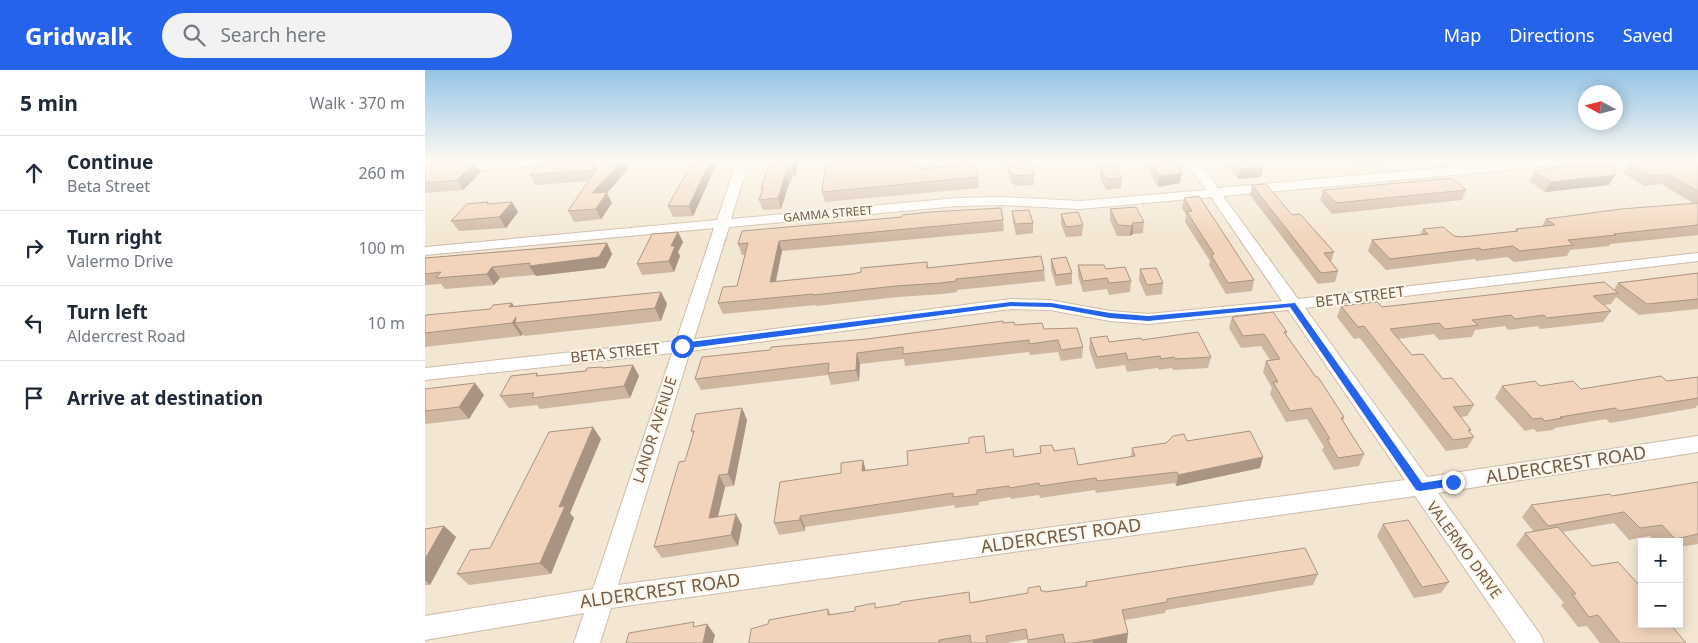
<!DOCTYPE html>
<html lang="en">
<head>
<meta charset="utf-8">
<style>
  :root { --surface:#fff; --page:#f2f2f3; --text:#1f2937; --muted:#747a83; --line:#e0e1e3; --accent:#2563eb }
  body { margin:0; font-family:"Noto Sans",sans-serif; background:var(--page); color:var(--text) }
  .controls { position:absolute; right:15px; bottom:15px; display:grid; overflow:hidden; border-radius:0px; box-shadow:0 2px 12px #0003 }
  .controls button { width:45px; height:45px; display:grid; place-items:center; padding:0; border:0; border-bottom:1px solid var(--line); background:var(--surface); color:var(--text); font:25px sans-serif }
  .compass { position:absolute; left:1153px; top:15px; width:45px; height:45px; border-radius:50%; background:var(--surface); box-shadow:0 2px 12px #0003; rotate:277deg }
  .stop { position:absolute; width:15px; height:15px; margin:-11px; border:4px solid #2563eb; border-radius:50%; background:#fff }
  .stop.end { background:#2563eb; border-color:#fff; box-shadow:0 1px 5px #0008 }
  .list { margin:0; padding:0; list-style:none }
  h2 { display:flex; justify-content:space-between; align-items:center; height:65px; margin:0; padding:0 20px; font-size:21px }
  h2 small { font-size:16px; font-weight:400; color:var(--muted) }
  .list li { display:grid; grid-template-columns:32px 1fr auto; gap:15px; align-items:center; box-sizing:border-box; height:75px; padding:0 20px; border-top:1px solid var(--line) }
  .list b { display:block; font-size:19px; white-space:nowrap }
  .list p { margin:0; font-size:16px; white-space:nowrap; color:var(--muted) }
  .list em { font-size:16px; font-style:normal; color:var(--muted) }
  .icon { flex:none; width:28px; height:28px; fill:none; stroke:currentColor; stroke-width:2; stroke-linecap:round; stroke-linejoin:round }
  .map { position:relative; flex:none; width:1273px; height:573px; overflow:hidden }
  header { display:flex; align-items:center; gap:30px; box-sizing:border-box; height:70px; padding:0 25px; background:var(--accent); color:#fff }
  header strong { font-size:24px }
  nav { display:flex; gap:28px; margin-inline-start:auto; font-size:18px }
  .search { width:350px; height:45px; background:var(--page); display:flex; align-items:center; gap:12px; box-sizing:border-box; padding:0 18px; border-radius:28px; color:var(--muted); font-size:19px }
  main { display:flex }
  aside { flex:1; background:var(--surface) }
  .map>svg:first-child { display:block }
</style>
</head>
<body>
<header>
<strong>Gridwalk</strong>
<div class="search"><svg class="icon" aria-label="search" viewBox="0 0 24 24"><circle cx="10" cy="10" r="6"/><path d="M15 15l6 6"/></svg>Search here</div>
<nav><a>Map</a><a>Directions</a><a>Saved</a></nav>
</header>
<main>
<aside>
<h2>5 min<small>Walk · 370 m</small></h2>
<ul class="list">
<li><svg class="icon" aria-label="ahead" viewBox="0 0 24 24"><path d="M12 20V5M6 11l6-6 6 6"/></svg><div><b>Continue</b><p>Beta Street</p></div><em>260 m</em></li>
<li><svg class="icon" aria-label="right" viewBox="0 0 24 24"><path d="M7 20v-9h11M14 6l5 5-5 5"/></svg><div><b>Turn right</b><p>Valermo Drive</p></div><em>100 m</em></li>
<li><svg class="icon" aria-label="left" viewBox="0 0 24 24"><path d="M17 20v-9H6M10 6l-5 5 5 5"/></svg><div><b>Turn left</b><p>Aldercrest Road</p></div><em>10 m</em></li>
<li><svg class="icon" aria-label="arrive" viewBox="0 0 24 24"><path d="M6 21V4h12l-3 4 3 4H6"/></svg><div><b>Arrive at destination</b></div></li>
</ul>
</aside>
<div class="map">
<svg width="1273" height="573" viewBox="0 0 1273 573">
  <rect width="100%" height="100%" fill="#fcf4e3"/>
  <!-- residential -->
  <path fill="#f3e6d2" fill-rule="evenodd" d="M0 91H1273V573H0ZM1217 472H1254V554H1217Z"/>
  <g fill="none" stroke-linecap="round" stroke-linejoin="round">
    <!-- street casing -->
    <g stroke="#cdbcaa" stroke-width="2">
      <g id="street">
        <polygon points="72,91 129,91 123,95 0,104 0,96"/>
        <path d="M312 91H324L306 149 532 128 577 127 655 131 781 120 761 91H773L793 118 1094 91H1141L1135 95 798 126 873 229 1273 183V191L880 238 1002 407 1273 366V382L1013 423 1115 564 1119 573H1091L990 426 186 538 175 573H149L159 543 0 570V546L168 519 247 283 0 310V298L251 271 289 158 0 185V177L292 150ZM786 127 857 231 723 244 685 241 625 230 586 229 269 269 304 157 532 136 577 135 655 139ZM586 239 625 240 685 251 723 254 863 240 980 410 193 515 265 281Z"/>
      </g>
    </g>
    <!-- street -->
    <use href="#street" fill="#fff" fill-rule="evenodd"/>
  </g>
  <!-- wall -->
  <g fill="#cfb6a1">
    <polygon points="0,91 43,91 0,94"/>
    <polygon points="168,91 172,99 204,98 182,123 187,133 176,149 149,152 143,141 164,111 110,115 105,105"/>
    <polygon points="268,91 293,91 268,146 248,147 243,136"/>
    <polygon points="345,91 374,91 370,107 367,107 365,113 364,114 356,139 338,140 334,130 337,121 336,118"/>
    <polygon points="495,91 496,99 553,107 554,118 400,132 397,122"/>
    <polygon points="580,91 606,91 609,105 609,115 590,116 589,114 587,114"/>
    <polygon points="718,91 749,91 757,103 755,113 733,117"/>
    <polygon points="799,91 833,91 838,97 836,107 813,109"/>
    <polygon points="929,91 959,91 959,93 934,96"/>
    <polygon points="1273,91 1273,165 1185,174 1184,176 1145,180 1142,186 1089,192 1082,187 1051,191 1050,189 961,200 943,181 947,170 995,165 998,159 1029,166 1036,167 1090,161 1091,159 1117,156 1121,149 1270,134 1236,114 1219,116 1198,103 1204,93"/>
    <polygon points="0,95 56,102 38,120 0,123"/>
    <polygon points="675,97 697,108 696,118 681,120 675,107"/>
    <polygon points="1128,98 1184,115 1120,122 1104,111 1109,101 1128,99"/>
    <polygon points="827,115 867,145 909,182 906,192 913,201 910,212 893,214 825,125"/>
    <polygon points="898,120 1041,120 1037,130 907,144 895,130"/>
    <polygon points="759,128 829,210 827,221 801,224 784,195 785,191 760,152 761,145 757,138"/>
    <polygon points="685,139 719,152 718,163 708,164 705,166 692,166 685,150"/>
    <polygon points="587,141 608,153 608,163 591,165 588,152"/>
    <polygon points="93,142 81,158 34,161 26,151"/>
    <polygon points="636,144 658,155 657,166 641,167 636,154"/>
    <polygon points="578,150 579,161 357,181 351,212 428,204 502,192 503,198 619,200 620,211 532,220 532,222 518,224 473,227 391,236 391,235 298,244 293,233 312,216 320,185 317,185 313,174"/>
    <polygon points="253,162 258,172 253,182 255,186 249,202 217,205 212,194"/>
    <polygon points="182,173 187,184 180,198 111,206 110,205 75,208 69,215 20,219 16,214 0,215 0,188"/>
    <polygon points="626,189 647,203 647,214 631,216 626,200"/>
    <polygon points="653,195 681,199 706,211 705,222 684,225 682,219 658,222 653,206"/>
    <polygon points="715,199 738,213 737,224 721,226 714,210"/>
    <polygon points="1273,203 1273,239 1214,245 1191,227 1186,234 1179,235 1186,241 1178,252 1115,259 1113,256 1083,260 1080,256 1050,260 1047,267 1014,270 1009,264 973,269 987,285 1018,309 1049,335 1042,346 1036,347 1046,360 1045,362 1049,367 1042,378 1021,381 935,268 929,269 912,247 916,236 957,237 1189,220 1193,213"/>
    <polygon points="236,222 242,234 236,251 99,266 98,264 96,266 0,277 0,246 89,236"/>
    <polygon points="807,247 862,262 861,265 919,347 918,351 939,384 934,396 909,400 897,380 899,377 882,349 861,352 845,324 847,318 838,302 841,291 845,290 836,276 816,278 804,258"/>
    <polygon points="578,253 619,259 658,277 657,288 636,291 633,282 605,285 604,282 480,296 479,289 435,294 434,311 406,315 403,305 276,320 270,309 442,269"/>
    <polygon points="665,268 684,272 717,270 786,287 783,298 748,300 747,298 734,300 733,298 702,302 700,295 671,299 664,279"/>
    <polygon points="208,295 214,306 205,328 115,339 112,335 84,338 75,326 112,303 114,306"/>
    <polygon points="1273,307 1273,335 1270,338 1185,353 1181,349 1130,358 1128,360 1112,362 1109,359 1100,361 1070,328 1077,316 1115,316 1156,319 1242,311"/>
    <polygon points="0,319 59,325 44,349 0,354"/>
    <polygon points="317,338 322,350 309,416 300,417 293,446 317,455 313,476 237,488 229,477 260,391 268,364 266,361"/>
    <polygon points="176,369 145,443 149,448 126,504 44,515 32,504 65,478"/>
    <polygon points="762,371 838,387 835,398 751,416 750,413 671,423 670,420 615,428 614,425 586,429 585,427 554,432 554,435 530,438 529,435 380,457 380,461 354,465 349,453 441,400 483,395 544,373 561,383 589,387 615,383 615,376 629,381 653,395 706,387 707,378"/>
    <polygon points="1273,412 1273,474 1254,477 1254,472 1231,472 1225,466 1204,470 1189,453 1138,462 1217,554 1261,573 1175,573 1162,556 1153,557 1136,535 1139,533 1091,475 1100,463 1109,462 1097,447 1106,435 1187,426"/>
    <polygon points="958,454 1024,512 1016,523 989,528 952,466"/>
    <polygon points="19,456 31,467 5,515 0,515 0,459"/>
    <polygon points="893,504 888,515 741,540 740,543 700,550 702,573 602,573 602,569 582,573 324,573 403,539 406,545 452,538 546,532 603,523 603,518 620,522 660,517 661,512"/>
  </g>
  <!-- shaded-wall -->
  <g fill="#a99483">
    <polygon points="167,91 168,91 172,99 172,110 168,100"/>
    <polygon points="197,91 201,91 204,98 182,123 187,133 176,149 171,139 167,123"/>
    <polygon points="285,91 293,91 268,146 264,136"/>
    <polygon points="369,91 374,91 370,107 367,97"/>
    <polygon points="50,92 56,102 38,120 32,110"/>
    <polygon points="364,97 367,107 365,113 363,103"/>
    <polygon points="838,97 836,107 813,109 815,99"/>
    <polygon points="361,103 364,114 356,139 353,128"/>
    <polygon points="757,103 755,113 733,117 734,106"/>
    <polygon points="1190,105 1184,115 1120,122 1126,112"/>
    <polygon points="87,132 93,142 81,158 74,147"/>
    <polygon points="708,153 708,164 705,166 706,156"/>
    <polygon points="253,162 258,172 253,182 255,186 249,202 244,191 246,176"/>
    <polygon points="354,171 357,181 348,223 345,212"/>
    <polygon points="182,173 187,184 180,198 111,206 104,196"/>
    <polygon points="67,197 75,208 69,215 62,204"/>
    <polygon points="236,222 242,234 236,251 230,238"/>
    <polygon points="87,233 95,246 90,253 98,264 96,266 87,253 84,237"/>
    <polygon points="432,283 435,294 434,311 431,300"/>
    <polygon points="208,295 214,306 205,328 199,316"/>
    <polygon points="50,313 59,325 44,349 34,337"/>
    <polygon points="317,338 322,350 309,416 303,404"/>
    <polygon points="168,357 176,369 145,443 149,448 126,504 115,493 134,437"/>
    <polygon points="838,387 835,398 751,416 753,405"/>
    <polygon points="438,390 441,401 437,401"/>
    <polygon points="294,405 300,417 290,459 284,448"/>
    <polygon points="311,444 317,455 313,476 306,465"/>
    <polygon points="375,446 380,457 380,461 375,450"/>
    <polygon points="19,456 31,467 5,515 0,510 0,489"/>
    <polygon points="282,554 290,565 288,573 278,573"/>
    <polygon points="703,563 702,573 668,573 668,570"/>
  </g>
  <!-- building -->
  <g fill="#f1d4bb" stroke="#a99483">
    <polygon points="116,91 167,91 168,100 105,105"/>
    <polygon points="177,91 197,91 167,123 182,122 171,139 143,141"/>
    <polygon points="268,91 285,91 264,136 243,136"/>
    <polygon points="345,91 369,91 367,97 364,97 363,103 361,103 353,128 334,130 338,118 336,118"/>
    <polygon points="401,91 494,91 495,99 530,96 530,91 550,91 553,107 397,122"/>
    <polygon points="582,91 606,91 609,105 589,106 589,104 586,104"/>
    <polygon points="725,91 749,91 757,103 734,106"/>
    <polygon points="809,91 833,91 838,97 815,99"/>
    <polygon points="1219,91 1273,91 1273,121 1242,104 1226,106 1204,93"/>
    <polygon points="50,92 32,110 0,113 0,95"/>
    <polygon points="1189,93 1190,105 1126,112 1109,101 1130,99 1128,98"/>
    <polygon points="690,96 697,108 682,109 675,97"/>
    <polygon points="1027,108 1041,120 911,133 898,120"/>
    <polygon points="841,114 867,145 875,144 909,182 899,183 913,201 896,203 827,115"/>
    <polygon points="774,126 829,210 803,213 786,185 789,184 762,142 767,141 759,128"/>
    <polygon points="63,132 62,134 87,132 74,147 26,151 42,134"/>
    <polygon points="1273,133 1273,155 1189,164 1191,165 1143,170 1148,175 1095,181 1088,176 1056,180 1055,178 965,189 947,170 1003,164 998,159 1018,157 1029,166 1036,167 1093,161 1091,159 1130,155 1121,149 1196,139"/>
    <polygon points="711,137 719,152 708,153 706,156 693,155 685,139"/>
    <polygon points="576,138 578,150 354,171 345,212 428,204 436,202 436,198 502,192 502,198 616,186 619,200 531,209 531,211 516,213 471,216 388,225 388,224 293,233 298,217 312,216 323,173 313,174 317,161 477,147 477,145 505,142"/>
    <polygon points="604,140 608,153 590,154 587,141"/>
    <polygon points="653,142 658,155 641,157 636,144"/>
    <polygon points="253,162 246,176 250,176 244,191 212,194 227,164"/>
    <polygon points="182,173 174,187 104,196 105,193 67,197 62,204 11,208 16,202 0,204 0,188"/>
    <polygon points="641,187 647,203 631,205 626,189"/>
    <polygon points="653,195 679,195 681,199 700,197 706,211 684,213 682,208 658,211"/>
    <polygon points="731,198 738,213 722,215 715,199"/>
    <polygon points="1273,203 1273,229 1222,234 1193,213"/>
    <polygon points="1179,212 1193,223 1168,226 1186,241 1122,248 1119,245 1090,249 1086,245 1047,250 1053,255 1020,259 1014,253 965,259 987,285 998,284 1018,309 1027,308 1049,335 1028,337 1046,360 1043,360 1049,367 1028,370 939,256 933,257 916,236 952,232 957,237"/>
    <polygon points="236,222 230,238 90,253 91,247 87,253 0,263 0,246 1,245 65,239 68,235 87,233 84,237"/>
    <polygon points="848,242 862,262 859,262 891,307 893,307 919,347 916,348 939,384 913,388 902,369 905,369 886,338 865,341 848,312 853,312 841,291 855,289 839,264 818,266 807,247"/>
    <polygon points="578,251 578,253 589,252 590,255 617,253 619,259 652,258 658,277 636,280 633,270 604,274 604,270 478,284 478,277 432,283 431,300 403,303 404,293 270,309 277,287 345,280 346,277 442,269"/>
    <polygon points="773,262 786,287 750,289 749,287 736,289 735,286 703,290 701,283 672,287 665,268 682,266 684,272 716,268 717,270"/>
    <polygon points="208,295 199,316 107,328 109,323 75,326 86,306 112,303 111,306 161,301 162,298 177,297 177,298"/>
    <polygon points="1236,306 1242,311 1273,307 1273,328 1194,341 1190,338 1135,347 1137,348 1120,351 1117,348 1108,349 1077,316 1110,311 1115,316 1148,311 1156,319"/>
    <polygon points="50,313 34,337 0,341 0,319"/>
    <polygon points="317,338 303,404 294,405 284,448 311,444 306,465 229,477 254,392 260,391 269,361 266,361 271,344"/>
    <polygon points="168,357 134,437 140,436 115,493 32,504 45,480 65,478 124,362"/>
    <polygon points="825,361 838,387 753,405 752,402 672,411 671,408 615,416 614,413 585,418 584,416 552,420 552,424 528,427 528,423 375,446 375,450 349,453 355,412 416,403 416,393 438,390 437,401 483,395 482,381 544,373 544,368 547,367 559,366 561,383 588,379 589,387 616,383 615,376 627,375 629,381 649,378 653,395 710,386 707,378 741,373 748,366 759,364 762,371"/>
    <polygon points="1273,412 1273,464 1250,469 1237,455 1215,458 1199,442 1123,456 1106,435 1185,424 1187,426"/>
    <polygon points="983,450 1024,512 997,517 958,454"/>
    <polygon points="19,456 0,489 0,459"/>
    <polygon points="1133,457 1167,496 1193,492 1215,516 1217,516 1217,554 1245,554 1261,573 1195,573 1173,545 1164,547 1147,524 1151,524 1100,463"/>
    <polygon points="880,478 893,504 742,529 742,532 697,540 703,563 668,570 648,573 640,573 638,564 603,570 601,559 561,566 562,573 546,573 545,565 514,570 514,573 324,573 326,559 343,554 344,550 403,539 403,545 430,541 430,537 450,533 450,538 475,534 476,532 544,522 545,533 603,523 603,518 615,516 616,521 620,521 620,522 662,516 661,512"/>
    <polygon points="269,552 268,557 282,554 278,573 201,573 204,563"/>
  </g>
  <!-- sky -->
  <linearGradient id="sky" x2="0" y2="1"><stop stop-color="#95c4e7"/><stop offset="0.53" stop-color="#fefaf2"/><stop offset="1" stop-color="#fefaf2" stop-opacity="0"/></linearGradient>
  <rect width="1273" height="171" fill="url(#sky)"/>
  <!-- route -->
  <polygon fill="#2563eb" points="586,232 626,233 685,243 723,246 870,233 997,413 1028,408 1033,412 1028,416 995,421 991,420 865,237 723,251 685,248 626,237 586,236 257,279 253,276 257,273"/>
  <g text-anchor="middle" stroke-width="4" stroke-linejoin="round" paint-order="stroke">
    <!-- far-street labels -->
    <g font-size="12" fill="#745b4a" stroke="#fff8ea">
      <text transform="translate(403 144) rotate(-5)" y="4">GAMMA STREET</text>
    </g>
    <!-- street labels -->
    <g font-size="15" fill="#745b4a" stroke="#fff8ea">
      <text transform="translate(935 227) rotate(-7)" y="5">BETA STREET</text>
      <text transform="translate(190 283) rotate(-6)" y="5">BETA STREET</text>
      <text transform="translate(230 360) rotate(-72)" y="5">LANOR AVENUE</text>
      <text transform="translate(1039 480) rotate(54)" y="5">VALERMO DRIVE</text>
    </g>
    <!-- near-street labels -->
    <g font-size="18" fill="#745b4a" stroke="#fff8ea">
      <text transform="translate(1141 395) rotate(-9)" y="6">ALDERCREST ROAD</text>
      <text transform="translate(636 466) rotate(-8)" y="6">ALDERCREST ROAD</text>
      <text transform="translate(235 521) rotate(-8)" y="6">ALDERCREST ROAD</text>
    </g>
  </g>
</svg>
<div class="controls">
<button>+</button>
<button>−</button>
</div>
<svg class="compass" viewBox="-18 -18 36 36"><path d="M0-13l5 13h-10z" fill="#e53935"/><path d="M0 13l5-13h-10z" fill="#747a83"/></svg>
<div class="stop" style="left:257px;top:276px"></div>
<div class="stop end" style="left:1028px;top:412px"></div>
</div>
</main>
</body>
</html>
